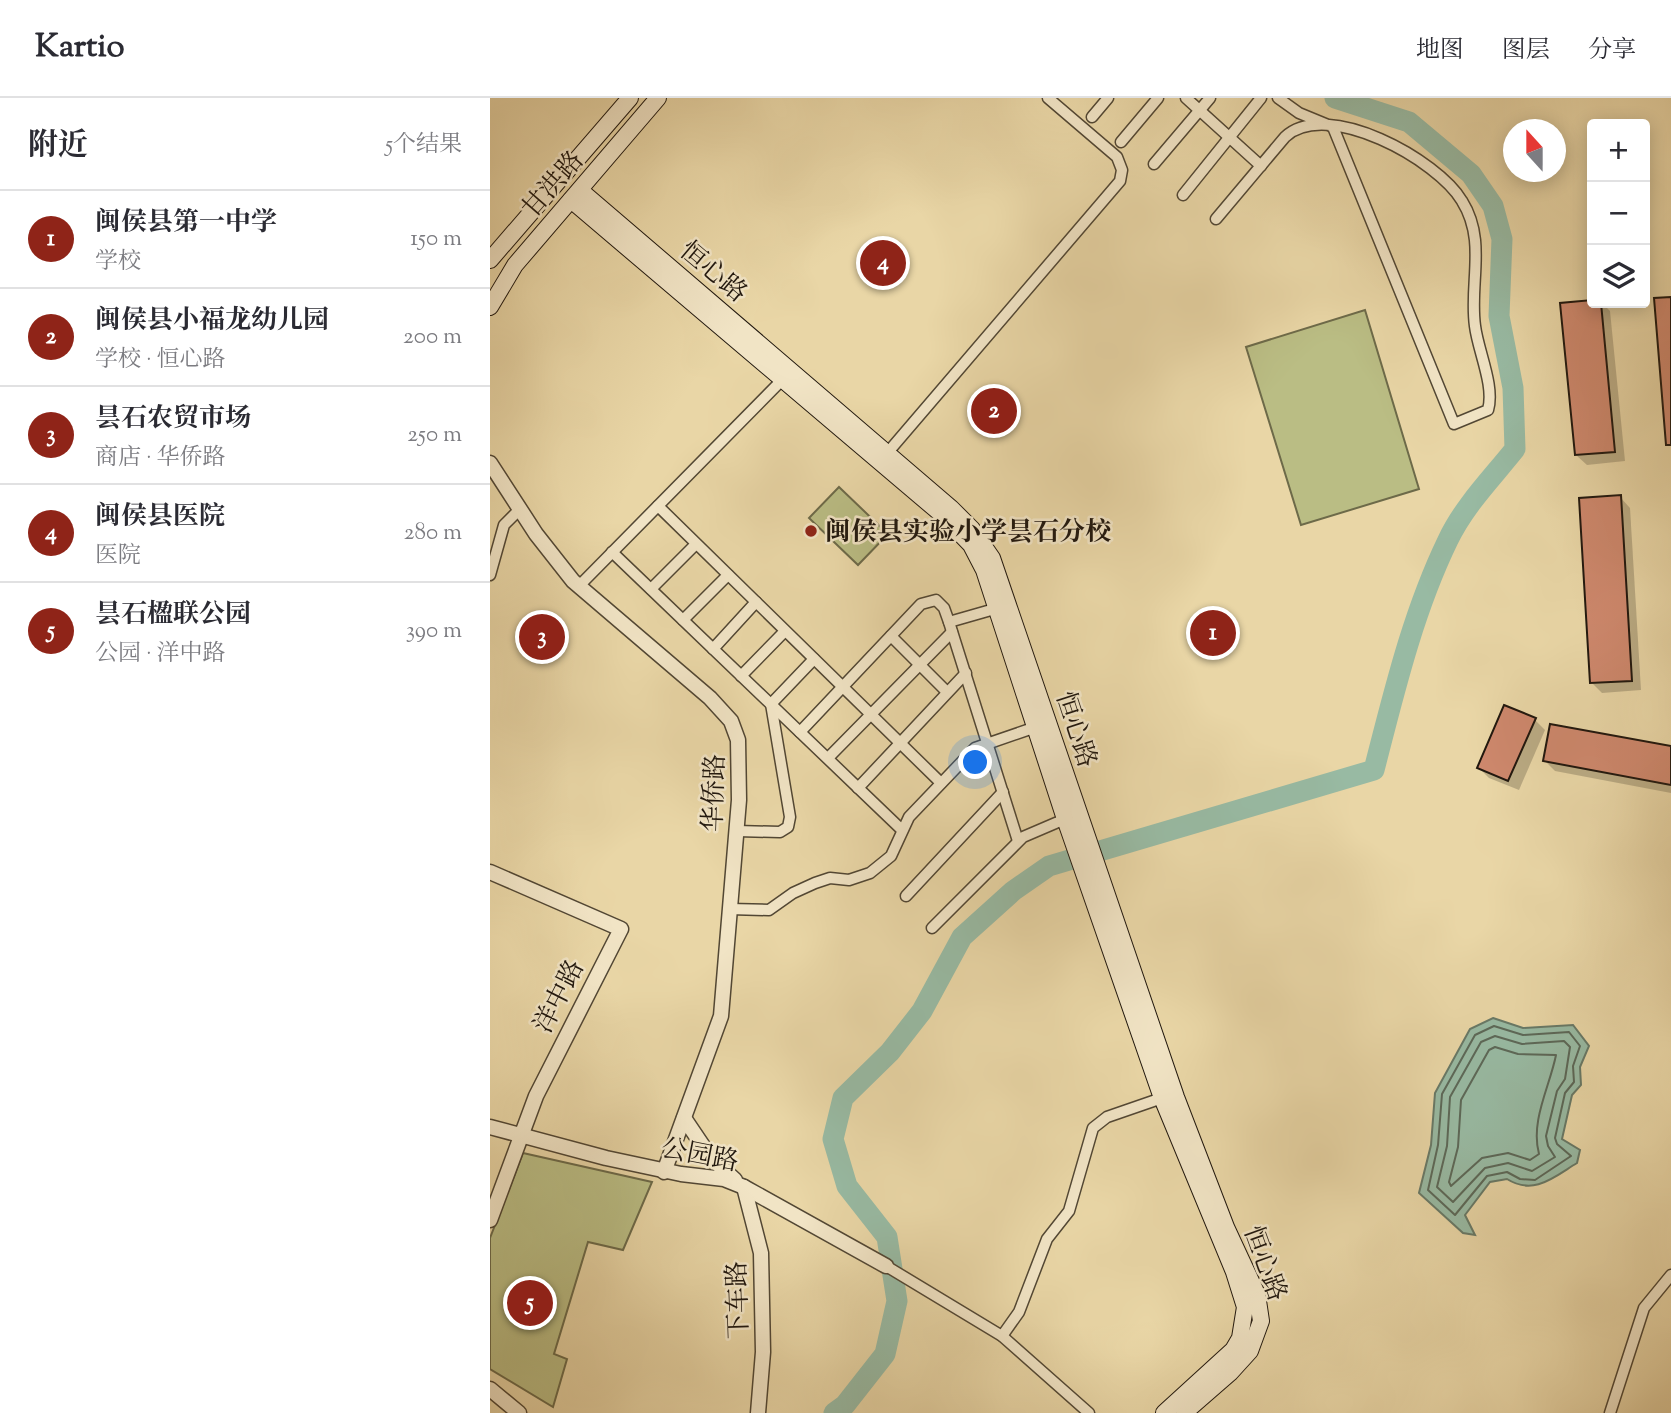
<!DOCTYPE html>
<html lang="zh">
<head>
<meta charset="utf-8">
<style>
  :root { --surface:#fff; --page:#f7f7f7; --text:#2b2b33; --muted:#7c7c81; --line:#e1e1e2; --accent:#8f2418 }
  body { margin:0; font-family:"Sorts Mill Goudy","Noto Serif SC",serif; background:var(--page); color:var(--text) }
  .controls { position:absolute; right:21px; top:21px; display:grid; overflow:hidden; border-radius:7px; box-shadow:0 4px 18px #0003 }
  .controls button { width:63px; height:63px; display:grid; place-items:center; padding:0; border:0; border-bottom:2px solid var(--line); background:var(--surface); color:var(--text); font:35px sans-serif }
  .compass { position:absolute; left:1013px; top:21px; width:63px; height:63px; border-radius:50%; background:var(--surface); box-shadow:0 4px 18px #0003; rotate:339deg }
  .you { position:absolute; left:486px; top:665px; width:24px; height:24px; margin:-18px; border:5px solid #fff; border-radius:50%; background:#1a73e8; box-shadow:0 0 0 10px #1a73e833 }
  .badge { display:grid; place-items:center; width:46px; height:46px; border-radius:50%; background:var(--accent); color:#fff; font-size:23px; font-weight:700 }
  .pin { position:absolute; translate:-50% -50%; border:4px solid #fff; box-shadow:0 2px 7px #0006 }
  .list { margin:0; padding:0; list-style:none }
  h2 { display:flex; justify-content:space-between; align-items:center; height:91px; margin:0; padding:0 28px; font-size:30px }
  h2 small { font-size:23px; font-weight:400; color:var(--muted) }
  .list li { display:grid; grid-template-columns:46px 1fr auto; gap:21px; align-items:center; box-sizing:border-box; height:98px; padding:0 28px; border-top:2px solid var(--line) }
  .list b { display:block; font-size:26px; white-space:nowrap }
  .list p { margin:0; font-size:23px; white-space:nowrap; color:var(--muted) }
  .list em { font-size:23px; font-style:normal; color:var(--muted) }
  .icon { flex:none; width:38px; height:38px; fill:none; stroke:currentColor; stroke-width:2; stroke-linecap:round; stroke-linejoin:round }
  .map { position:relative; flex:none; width:1181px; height:1315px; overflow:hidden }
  header { display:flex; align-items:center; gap:42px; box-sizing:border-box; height:98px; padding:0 35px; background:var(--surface); border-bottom:2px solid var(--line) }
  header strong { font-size:33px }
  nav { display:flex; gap:38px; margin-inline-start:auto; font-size:24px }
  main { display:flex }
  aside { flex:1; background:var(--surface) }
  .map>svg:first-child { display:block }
</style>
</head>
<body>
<header>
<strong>Kartio</strong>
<nav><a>地图</a><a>图层</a><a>分享</a></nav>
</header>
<main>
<aside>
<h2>附近<small>5个结果</small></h2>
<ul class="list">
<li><span class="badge">1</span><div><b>闽侯县第一中学</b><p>学校</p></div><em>150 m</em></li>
<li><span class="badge">2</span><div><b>闽侯县小福龙幼儿园</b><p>学校 · 恒心路</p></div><em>200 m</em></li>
<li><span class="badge">3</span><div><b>昙石农贸市场</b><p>商店 · 华侨路</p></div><em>250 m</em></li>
<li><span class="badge">4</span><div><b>闽侯县医院</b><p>医院</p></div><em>280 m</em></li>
<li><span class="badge">5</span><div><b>昙石楹联公园</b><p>公园 · 洋中路</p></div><em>390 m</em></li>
</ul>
</aside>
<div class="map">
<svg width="1181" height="1315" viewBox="0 0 1181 1315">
  <rect width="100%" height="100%" fill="#e9d6a6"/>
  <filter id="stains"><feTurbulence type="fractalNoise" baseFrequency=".00286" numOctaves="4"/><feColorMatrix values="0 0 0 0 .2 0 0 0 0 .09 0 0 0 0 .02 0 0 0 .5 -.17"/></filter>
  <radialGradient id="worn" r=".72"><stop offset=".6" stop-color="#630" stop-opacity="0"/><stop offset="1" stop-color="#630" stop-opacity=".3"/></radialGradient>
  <!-- green -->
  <g fill="#babd84" stroke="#6d6a49" stroke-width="2">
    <polygon points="875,212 929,391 811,427 756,249"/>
    <polygon points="349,389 398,436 368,467 319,420"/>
    <polygon points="33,1055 162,1084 133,1152 98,1144 64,1256 77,1261 63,1309 0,1271 0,1140"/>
  </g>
  <!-- water -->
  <path fill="#98baa3" stroke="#687967" stroke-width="2" d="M1003 920 1033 930 1083 927 1099 948 1090 969 1091 987 1082 997 1072 1041 1090 1052 1087 1065C1064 1079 1044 1098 1017 1081L1000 1084 975 1117 985 1137 973 1135 929 1095 941 1047 945 995 980 931Z"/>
  <!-- shadow -->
  <g fill="#0003">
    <polygon points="1102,203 1112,205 1120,213 1135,363 1097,367 1086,357 1072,206"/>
    <polygon points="1130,399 1140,410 1151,592 1112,595 1102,585"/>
    <polygon points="1045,622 1055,632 1029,692 999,680 989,670"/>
    <polygon points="1181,650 1181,695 1065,673 1055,663"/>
  </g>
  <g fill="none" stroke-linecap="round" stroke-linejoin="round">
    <!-- shore -->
    <g stroke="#5c6858" stroke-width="2">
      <polygon points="1004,928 1033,937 1079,934 1090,948 1083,968 1084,984 1075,995 1065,1040 1067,1046 1081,1058 1045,1082 1030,1081 1017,1074 997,1078 965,1117 938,1092 948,1047 952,996 985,937"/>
      <polygon points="1005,938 1032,946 1074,943 1080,949 1075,981 1067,993 1056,1038 1058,1048 1065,1059 1042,1073 1018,1065 995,1070 963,1104 947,1089 957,1048 960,999 991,944"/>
      <path d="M1005 949 1028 956 1066 957C1060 988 1040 1023 1049 1056L1040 1062 1018 1055 992 1060 961 1088 959 1084 968 1049 971 1002 999 952Z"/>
    </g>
    <!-- river -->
    <path stroke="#98baa3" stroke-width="21" d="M344 1315 355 1307 395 1256 407 1203 397 1139 357 1088 343 1041 353 1000 400 954 432 913 472 839 523 793 559 768 884 672C904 594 923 514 958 442 974 408 1002 380 1025 351L1023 290 1009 218 1012 141 1003 108 981 76 919 24 845 0"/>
  </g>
  <!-- building -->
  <g fill="#ce886d" stroke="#20170e" stroke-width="2">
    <polygon points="1181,199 1181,347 1176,347 1164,200"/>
    <polygon points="1102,202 1102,205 1111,205 1125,354 1085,357 1070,205"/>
    <polygon points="1131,397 1142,583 1100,585 1089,400"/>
    <polygon points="1014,607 1046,620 1018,683 987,670"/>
    <polygon points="1060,626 1181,648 1181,687 1053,663"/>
  </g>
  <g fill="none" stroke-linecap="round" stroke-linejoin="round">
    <!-- minor casing -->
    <g stroke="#524734" stroke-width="13">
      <g id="minor">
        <polyline points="696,0 771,68"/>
        <polyline points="602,19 618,0"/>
        <polyline points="631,44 668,0"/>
        <polyline points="664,66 720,0"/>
        <polyline points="693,97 771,0"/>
        <path d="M726 121 795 39C837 0 948 62 972 103 997 143 979 185 985 228 988 253 1005 288 998 312L964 326 843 29 809 15 788 0"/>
        <polyline points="393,360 630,83 632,72 627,59 558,0"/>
        <polyline points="168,408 451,685"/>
        <polyline points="122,454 412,732"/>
        <polyline points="0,477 14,427 29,412"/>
        <polyline points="88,489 293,281"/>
        <polyline points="161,491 206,446"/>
        <polyline points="193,522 238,477"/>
        <polyline points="459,524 508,510"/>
        <polyline points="401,538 457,594"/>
        <polyline points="223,551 266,504"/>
        <polyline points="251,578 295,533"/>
        <polyline points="310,634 431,506 446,502 454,510 459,524 528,743"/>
        <polyline points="338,660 462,534"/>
        <polyline points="368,690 476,575"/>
        <polyline points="247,733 290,734 298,729 300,719 281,606 324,561"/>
        <polyline points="416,798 513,694"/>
        <polyline points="239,811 279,812 303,795 325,785 340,780 359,782 380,775 401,758 419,719 485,650 546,629"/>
        <polyline points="442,830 533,739 575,721"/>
        <polyline points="396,1168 512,1238 599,1315"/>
        <polyline points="512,1238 529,1214 557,1141 579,1113 603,1030 617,1019 672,1000"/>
        <polyline points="1120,1315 1154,1210 1181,1177"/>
      </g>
    </g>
    <!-- tertiary casing -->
    <g stroke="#524734" stroke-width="17">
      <g id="tertiary">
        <polyline points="0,365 46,436 83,483 220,600 241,623 248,642 249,702 231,918 174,1074"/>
        <polyline points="0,774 131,831 46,998 0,1122"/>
        <polyline points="194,1020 221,1060 245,1082"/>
        <polyline points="0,1029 116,1060 191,1076 234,1081 254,1089 396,1168"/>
        <polyline points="254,1089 271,1155 273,1254 268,1315"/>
        <polyline points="0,1291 29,1315"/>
      </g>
    </g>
    <!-- secondary casing -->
    <g stroke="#20170e" stroke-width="18">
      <g id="secondary">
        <polyline points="90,92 461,410 482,431 502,460 686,999 736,1129 767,1196 771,1223 760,1253 740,1275 694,1315"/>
        <polyline points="81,102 450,415 481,447 494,472 575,721 672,1000 744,1174 755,1209 750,1240 743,1252 674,1315"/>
        <polyline points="0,162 140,0"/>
        <polyline points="0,209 25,167 168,0"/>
      </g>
    </g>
    <!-- minor -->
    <use href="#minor" stroke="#f1e4c5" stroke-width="10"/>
    <!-- tertiary -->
    <use href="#tertiary" stroke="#f1e4c5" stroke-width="14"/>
    <!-- secondary -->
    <use href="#secondary" stroke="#f1e4c5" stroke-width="16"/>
  </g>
  <!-- markers -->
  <circle fill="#8f2418" stroke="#f1e4c5" stroke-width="2.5" cx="321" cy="433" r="7"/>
  <g text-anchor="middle" stroke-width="5" stroke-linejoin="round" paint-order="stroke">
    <!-- street labels -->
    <g font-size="26" fill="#20170e" stroke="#f1e4c5">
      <text transform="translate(62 86) rotate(-49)" y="9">甘洪路</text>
      <text transform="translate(224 173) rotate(40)" y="9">恒心路</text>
      <text transform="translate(587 631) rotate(72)" y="9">恒心路</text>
      <text transform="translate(223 695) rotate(-88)" y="9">华侨路</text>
      <text transform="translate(68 898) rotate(-63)" y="9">洋中路</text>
      <text transform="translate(210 1056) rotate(11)" y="9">公园路</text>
      <text transform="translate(776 1165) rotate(70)" y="9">恒心路</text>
      <text transform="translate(247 1202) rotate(-92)" y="9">下车路</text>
    </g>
    <!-- poi labels -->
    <g font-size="26" font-weight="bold" fill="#20170e" stroke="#f1e4c5" text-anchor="start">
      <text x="335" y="442">闽侯县实验小学昙石分校</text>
    </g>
  </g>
  <rect width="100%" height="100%" filter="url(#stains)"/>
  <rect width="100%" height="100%" fill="url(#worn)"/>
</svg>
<div class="controls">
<button>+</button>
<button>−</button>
<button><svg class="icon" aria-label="layers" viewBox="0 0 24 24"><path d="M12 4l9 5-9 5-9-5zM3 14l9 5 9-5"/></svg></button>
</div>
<svg class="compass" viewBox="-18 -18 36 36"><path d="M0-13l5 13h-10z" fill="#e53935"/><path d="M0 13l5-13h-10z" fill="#7c7c81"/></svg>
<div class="you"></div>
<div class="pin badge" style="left:723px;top:535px">1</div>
<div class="pin badge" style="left:504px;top:313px">2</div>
<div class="pin badge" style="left:52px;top:539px">3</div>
<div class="pin badge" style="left:393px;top:165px">4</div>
<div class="pin badge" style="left:40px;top:1205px">5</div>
</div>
</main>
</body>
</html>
